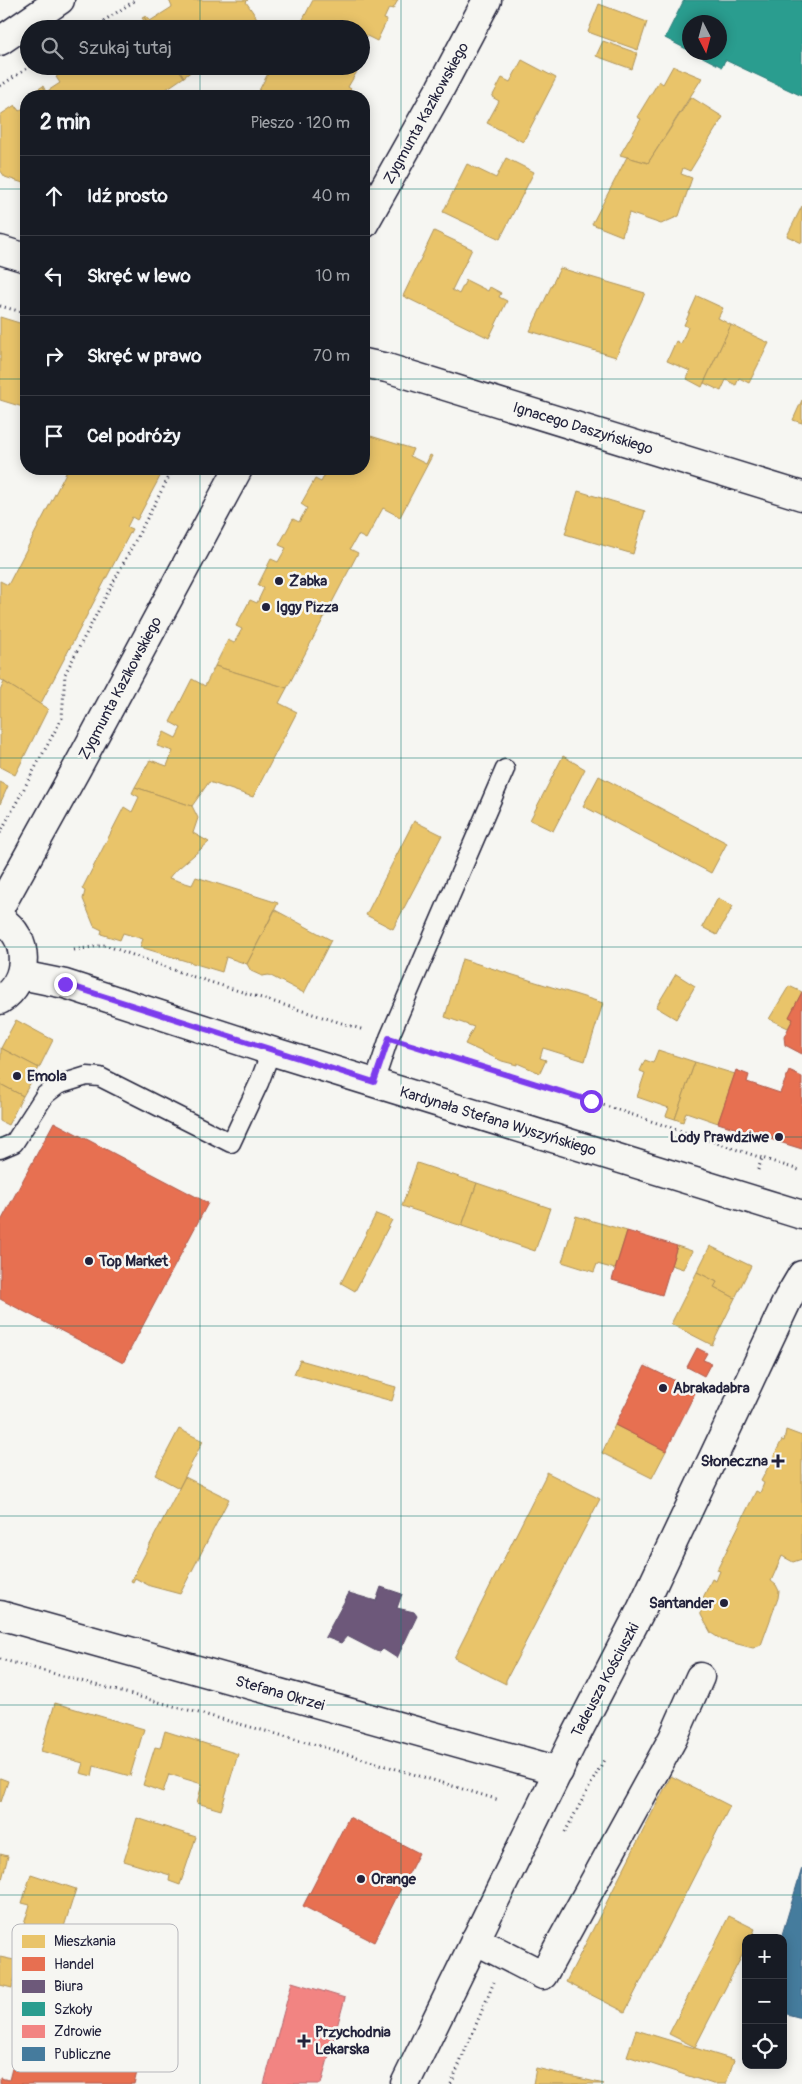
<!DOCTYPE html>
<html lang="pl">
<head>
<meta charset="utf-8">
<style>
  :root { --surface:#171b24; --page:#242831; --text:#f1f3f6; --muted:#9ea1a6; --line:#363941 }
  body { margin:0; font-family:Pangolin,sans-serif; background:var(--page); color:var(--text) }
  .controls { position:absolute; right:15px; bottom:15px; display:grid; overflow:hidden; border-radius:10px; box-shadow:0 2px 12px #0003 }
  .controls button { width:45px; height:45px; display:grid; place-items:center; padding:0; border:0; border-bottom:1px solid var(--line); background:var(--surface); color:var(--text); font:25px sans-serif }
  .compass { position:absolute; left:682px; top:15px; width:45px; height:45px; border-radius:50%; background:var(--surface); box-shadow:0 2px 12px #0003; rotate:174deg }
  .stop { position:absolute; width:15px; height:15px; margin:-11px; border:4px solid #7c3aed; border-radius:50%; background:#fff }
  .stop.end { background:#7c3aed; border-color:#fff; box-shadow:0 1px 5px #0008 }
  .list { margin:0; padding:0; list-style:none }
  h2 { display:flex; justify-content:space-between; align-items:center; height:65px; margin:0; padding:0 20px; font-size:21px }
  h2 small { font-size:16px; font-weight:400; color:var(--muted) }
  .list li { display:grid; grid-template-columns:32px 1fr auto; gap:15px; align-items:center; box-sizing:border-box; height:80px; padding:0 20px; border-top:1px solid var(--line) }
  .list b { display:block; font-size:19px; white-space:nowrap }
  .list em { font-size:16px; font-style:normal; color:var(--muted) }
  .icon { flex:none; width:28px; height:28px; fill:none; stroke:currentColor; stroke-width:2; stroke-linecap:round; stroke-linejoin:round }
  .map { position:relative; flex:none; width:802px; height:2084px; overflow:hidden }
  .search { position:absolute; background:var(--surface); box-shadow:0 2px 12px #0003; left:20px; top:20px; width:350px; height:55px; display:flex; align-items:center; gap:12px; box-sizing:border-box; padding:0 18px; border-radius:28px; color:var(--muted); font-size:19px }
  .panel { position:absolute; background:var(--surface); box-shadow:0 2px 12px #0003; left:20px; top:90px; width:350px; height:385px; border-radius:20px }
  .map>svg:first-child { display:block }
</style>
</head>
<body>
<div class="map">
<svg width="802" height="2084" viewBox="0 0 802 2084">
  <rect width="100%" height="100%" fill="#f6f6f2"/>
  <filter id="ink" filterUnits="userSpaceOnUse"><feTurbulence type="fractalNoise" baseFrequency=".02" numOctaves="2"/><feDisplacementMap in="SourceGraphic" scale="10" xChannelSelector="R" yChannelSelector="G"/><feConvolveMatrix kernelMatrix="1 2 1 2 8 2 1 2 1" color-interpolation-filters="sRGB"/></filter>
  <g filter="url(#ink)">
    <!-- homes -->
    <g fill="#e9c46a" stroke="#ad935c">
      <polygon points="169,0 248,0 246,2 261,24 254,29 152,29 144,17 146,16 150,21 172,7"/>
      <polygon points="313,0 398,0 393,9 389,8 384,19 387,20 377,41 361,33 361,29 298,29"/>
      <polygon points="599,4 647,22 638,50 588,32"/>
      <polygon points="144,17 152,29 142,29 147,25 142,18"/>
      <polygon points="603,41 637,53 632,69 596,56"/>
      <polygon points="522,60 556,78 523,142 487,123 499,101 492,97 502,78 510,82"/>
      <polygon points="85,66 177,66 184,77 156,96 28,96 43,86 46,92 60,83 56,77 70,67 74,73"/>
      <polygon points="177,66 198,66 184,77"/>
      <polygon points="272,66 361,66 362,67 361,69 359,68 348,87 351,89 347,96 256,96"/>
      <polygon points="673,66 702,78 648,163 620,155 641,119 637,117 659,81 663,84"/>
      <polygon points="691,97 723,117 690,171 683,168 681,174 692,178 679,216 661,224 629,213 622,236 592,224 627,157 648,163"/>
      <polygon points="15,105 19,111 26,106 26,184 5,177 0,170 0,115"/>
      <polygon points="506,158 534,172 500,239 443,212 467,164 496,178"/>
      <polygon points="802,206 802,243 787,236"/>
      <polygon points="434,231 472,249 452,290 459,294 466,280 488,291 490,287 501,293 499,297 507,301 489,338 403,296"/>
      <polygon points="560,268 645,293 616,357 530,331"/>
      <polygon points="697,296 723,308 718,318 731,325 702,387 687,379 690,371 667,361 676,341 681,344 688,327 684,325"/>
      <polygon points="0,317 26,325 26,408 0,400"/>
      <polygon points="731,325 769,343 749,383 739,378 736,385 726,380 721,391 704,383"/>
      <polygon points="802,400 802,423 793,420"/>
      <polygon points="364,434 413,449 410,456 426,464 430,455 432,456 400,517 383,508 366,539 358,535 350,549 358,553 287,688 215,666 228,640 234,643 242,629 236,626 250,600 257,603 264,588 258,585 271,559 278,562 286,548 279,545 293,519 299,522 307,508 301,504 315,479 321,482 328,469 364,469"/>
      <polygon points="68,469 164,469 137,520 132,517 127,527 132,529 40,705 0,679 0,581 8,585"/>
      <polygon points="578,491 645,511 633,554 565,534"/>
      <polygon points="215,666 287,688 279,703 297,712 253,797 209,782 192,806 135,787 150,760 167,766 173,751 157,746 164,732 176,738 181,728 170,722 192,679 205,686"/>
      <polygon points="4,682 48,709 15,775 0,767 0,691"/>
      <polygon points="563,756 585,769 553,831 530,820"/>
      <polygon points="599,776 727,843 711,873 583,806"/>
      <polygon points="0,782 8,786 0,804"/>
      <polygon points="135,787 192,806 198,818 193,833 209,842 172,874 169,878 192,885 196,877 278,903 247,964 226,957 222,972 140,947 143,939 123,933 120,940 101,934 102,930 94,926 83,899 85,891 82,889 124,807 132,812 139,797 132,793"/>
      <polygon points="414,821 442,835 393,929 366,915"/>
      <polygon points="718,898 733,906 717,935 702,927"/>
      <polygon points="275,910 331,940 304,993 269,975 262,976 251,971 247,964"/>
      <polygon points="462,959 603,1003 585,1061 543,1048 540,1058 546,1060 540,1073 517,1063 517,1065 502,1061 465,1044 474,1027 445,1017"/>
      <polygon points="676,974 695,986 676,1019 656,1007"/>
      <polygon points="789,986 802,992 789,1017 793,1019 788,1028 769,1019"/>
      <polygon points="16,1020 53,1040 39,1068 1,1048"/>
      <polygon points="1,1048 39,1068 23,1096 0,1084"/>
      <polygon points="658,1050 695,1062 675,1119 666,1116 669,1108 637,1097 645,1073 640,1071 645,1060 653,1063"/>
      <polygon points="695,1062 735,1074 718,1123 686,1112 683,1122 675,1119"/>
      <polygon points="0,1084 23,1096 8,1125 0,1121"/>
      <polygon points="417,1163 477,1183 462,1226 402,1206"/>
      <polygon points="477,1183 550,1208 535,1251 462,1226"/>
      <polygon points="376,1214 392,1220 355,1291 341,1283"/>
      <polygon points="576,1216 627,1231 615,1269 597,1264 594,1272 562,1262"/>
      <polygon points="677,1246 692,1251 683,1269 671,1265"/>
      <polygon points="710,1246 751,1266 735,1298 714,1287 717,1282 697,1272"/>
      <polygon points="697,1272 717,1282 714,1287 735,1298 712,1345 671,1324"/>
      <polygon points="300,1360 396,1387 392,1401 294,1374"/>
      <polygon points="615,1425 666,1451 652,1478 602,1453"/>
      <polygon points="179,1429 203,1441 179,1488 155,1475"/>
      <polygon points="786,1430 802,1436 802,1559 793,1562 782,1556 771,1581 776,1585 779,1591 778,1598 761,1645 753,1648 749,1647 722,1640 711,1633 701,1615 700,1604 712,1579 716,1581 720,1571 717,1570 756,1491 760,1493 764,1483 761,1481 782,1440 784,1441"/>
      <polygon points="546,1472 600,1499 506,1680 506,1684 454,1658 546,1475"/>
      <polygon points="185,1477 229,1499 180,1594 150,1586 135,1578 133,1582 131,1581"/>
      <polygon points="55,1703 144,1729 130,1776 94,1766 92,1776 80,1773 83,1763 41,1751"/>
      <polygon points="165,1731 238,1754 221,1810 197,1803 202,1784 169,1774 163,1792 143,1785 155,1747 160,1748"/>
      <polygon points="671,1776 730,1806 625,2012 566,1982"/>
      <polygon points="0,1778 8,1781 1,1802 0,1802"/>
      <polygon points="137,1818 196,1837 180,1885 169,1881 170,1875 124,1861"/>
      <polygon points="0,1854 8,1856 0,1887"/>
      <polygon points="31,1874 76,1889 56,1952 25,1942 30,1927 24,1924 30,1905 22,1903"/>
      <polygon points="729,1916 755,1929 751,1938 746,1938 746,1948 695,2047 669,2034"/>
      <polygon points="0,1957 19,1961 12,1988 0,1985"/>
      <polygon points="636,2030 734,2060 726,2084 713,2084 627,2056"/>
      <polygon points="536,2068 604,2084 533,2084"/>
    </g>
    <!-- shops -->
    <g fill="#e76f51" stroke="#ac584a">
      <polygon points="802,992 802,1054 785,1045 784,1037 793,1019 789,1017"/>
      <polygon points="736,1070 749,1075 747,1082 780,1093 789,1071 802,1077 802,1149 718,1123"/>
      <polygon points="54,1122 208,1203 123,1363 0,1299 0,1223"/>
      <polygon points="627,1231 677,1246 662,1295 612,1280"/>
      <polygon points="697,1348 707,1353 703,1360 711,1363 704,1376 687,1367"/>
      <polygon points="645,1366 696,1391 666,1451 615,1425"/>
      <polygon points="349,1817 419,1853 374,1942 303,1906"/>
      <polygon points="31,1994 149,2024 134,2084 0,2084 0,2078 9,2080"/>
    </g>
    <!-- offices -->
    <polygon fill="#6d597a" stroke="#564867" points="381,1587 402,1594 397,1608 414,1612 417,1616 397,1658 383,1649 380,1652 376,1651 347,1636 341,1643 325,1637 349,1593 376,1601"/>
    <!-- schools -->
    <polygon fill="#2a9d8f" stroke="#287876" points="684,0 802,0 802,96 725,60 722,67 693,52 720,52 720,22 690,22 690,51 665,38"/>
    <!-- health -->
    <polygon fill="#f28482" stroke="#b4676d" points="292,1982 345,1998 321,2084 264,2084"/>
    <!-- public -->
    <polygon fill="#457b9d" stroke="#3a6080" points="802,1868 802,2018 783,2013 783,1938 781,1938"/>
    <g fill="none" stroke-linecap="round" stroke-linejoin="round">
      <!-- lane casing -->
      <g stroke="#22223b" stroke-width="21">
        <g id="lane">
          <polyline points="374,1083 389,1038 505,769"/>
          <polyline points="0,1149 14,1143 45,1095 58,1085 87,1076 100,1077 231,1143 259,1083 271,1051"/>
        </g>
      </g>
      <!-- street casing -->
      <g stroke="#22223b" stroke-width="31">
        <g id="street">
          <polyline points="0,41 60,0"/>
          <polyline points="0,250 26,258"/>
          <polyline points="364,363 387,368 802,496"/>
          <polyline points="21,975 65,984 271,1051 802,1215"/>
          <polyline points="0,1615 559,1771"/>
          <polyline points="475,1940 543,1975 673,1738 700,1677"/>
        </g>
      </g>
      <!-- secondary casing -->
      <g stroke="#22223b" stroke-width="31">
        <g id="secondary">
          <polyline points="364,224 440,89 487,0"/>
          <polyline points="0,907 77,768 238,469"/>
          <path d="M0 919C31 938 30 981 0 1000"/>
          <polyline points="405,2084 571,1745 641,1610 789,1297 802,1275"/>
        </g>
      </g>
      <!-- path -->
      <g stroke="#22223b" stroke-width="3" stroke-dasharray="1 4" stroke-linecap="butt">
        <polyline points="91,29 136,0"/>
        <polyline points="0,86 31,66"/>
        <polyline points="0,306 26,313"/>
        <polyline points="0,833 62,718 65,674 173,469"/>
        <polyline points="74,950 105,945 191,976 364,1030"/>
        <polyline points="413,1045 591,1101 762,1158"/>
        <polyline points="758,1170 762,1158 802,1171"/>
        <polyline points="0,1659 317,1745 499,1800"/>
        <polyline points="565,1832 605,1758"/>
        <polyline points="451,2084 494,1982"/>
      </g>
      <!-- lane -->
      <use href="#lane" stroke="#f6f6f2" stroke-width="18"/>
      <!-- street -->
      <use href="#street" stroke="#f6f6f2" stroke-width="28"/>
      <!-- secondary -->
      <use href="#secondary" stroke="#f6f6f2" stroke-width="28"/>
    </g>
  </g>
  <g fill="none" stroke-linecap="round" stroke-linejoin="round" filter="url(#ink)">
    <!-- route -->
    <polyline stroke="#7c3aed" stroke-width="6" points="65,984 374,1082 389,1038 591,1101"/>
  </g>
  <!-- grid -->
  <path fill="none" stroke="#0f766e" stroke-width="1" stroke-opacity="0.55" d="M200 0V29M401 0V2084M602 0V2084M200 66V96M0 189H26M364 189H802M0 379H26M364 379H802M200 469V2084M0 568H802M0 758H802M0 947H802M0 1137H802M0 1326H802M0 1516H802M0 1705H802M0 1895H802"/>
  <!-- markers -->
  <g fill="#22223b" stroke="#f6f6f2" stroke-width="2">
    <circle cx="279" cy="581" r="5"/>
    <circle cx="266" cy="607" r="5"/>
    <circle cx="17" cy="1076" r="5"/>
    <circle cx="779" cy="1137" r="5"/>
    <circle cx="89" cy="1261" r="5"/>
    <circle cx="663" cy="1388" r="5"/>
    <path d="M775.5 1453.5h5v5h5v5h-5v5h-5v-5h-5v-5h5z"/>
    <circle cx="724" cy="1603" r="5"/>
    <circle cx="361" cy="1879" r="5"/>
    <path d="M301.5 2033.5h5v5h5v5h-5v5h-5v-5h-5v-5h5z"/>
  </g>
  <g text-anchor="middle" stroke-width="5" stroke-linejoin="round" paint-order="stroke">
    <!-- street labels -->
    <g font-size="15" fill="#22223b" stroke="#f6f6f2">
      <text transform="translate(426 113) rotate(-61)" y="5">Zygmunta Kazikowskiego</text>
      <text transform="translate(583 428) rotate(17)" y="5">Ignacego Daszyńskiego</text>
      <text transform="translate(120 688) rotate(-62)" y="5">Zygmunta Kazikowskiego</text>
      <text transform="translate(498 1121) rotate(17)" y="5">Kardynała Stefana Wyszyńskiego</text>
      <text transform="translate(605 1680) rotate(-62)" y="5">Tadeusza Kościuszki</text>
      <text transform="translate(280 1693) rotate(16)" y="5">Stefana Okrzei</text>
    </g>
    <!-- poi labels -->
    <g font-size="15" font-weight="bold" fill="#22223b" stroke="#f6f6f2" text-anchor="start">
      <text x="289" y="586">Żabka</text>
      <text x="276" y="612">Iggy Pizza</text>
      <text x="27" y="1081">Emola</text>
      <text x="769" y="1142" text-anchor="end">Lody Prawdziwe</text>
      <text x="99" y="1266">Top Market</text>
      <text x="673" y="1393">Abrakadabra</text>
      <text x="768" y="1466" text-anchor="end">Słoneczna</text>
      <text x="714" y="1608" text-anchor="end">Santander</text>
      <text x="371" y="1884">Orange</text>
      <text x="315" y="2037">Przychodnia<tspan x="315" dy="17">Lekarska</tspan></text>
    </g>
  </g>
  <!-- legend -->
  <rect x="12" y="1924" width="166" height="148" rx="8" fill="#f6f6f2" stroke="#b6b6bb" stroke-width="1"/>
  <rect x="22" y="1935" width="23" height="13" fill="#e9c46a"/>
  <rect x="22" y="1957" width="23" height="14" fill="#e76f51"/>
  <rect x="22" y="1980" width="23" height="13" fill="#6d597a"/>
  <rect x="22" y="2002" width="23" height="14" fill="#2a9d8f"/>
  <rect x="22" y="2025" width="23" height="13" fill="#f28482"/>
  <rect x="22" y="2047" width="23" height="14" fill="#457b9d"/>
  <g font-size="14" fill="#22223b">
    <text x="54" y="1946">Mieszkania</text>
    <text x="54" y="1969">Handel</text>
    <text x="54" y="1991">Biura</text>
    <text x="54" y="2014">Szkoły</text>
    <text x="54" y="2036">Zdrowie</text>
    <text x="54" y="2059">Publiczne</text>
  </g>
</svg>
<div class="controls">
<button>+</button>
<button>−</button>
<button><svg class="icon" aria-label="locate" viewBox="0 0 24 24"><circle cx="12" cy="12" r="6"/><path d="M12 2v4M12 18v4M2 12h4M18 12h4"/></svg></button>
</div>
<svg class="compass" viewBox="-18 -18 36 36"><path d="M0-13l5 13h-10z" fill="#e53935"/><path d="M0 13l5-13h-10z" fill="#9ea1a6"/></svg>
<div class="stop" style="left:591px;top:1101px"></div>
<div class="stop end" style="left:65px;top:984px"></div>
<div class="search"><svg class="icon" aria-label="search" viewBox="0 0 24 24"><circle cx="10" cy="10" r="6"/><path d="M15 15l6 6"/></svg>Szukaj tutaj</div>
<section class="panel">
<h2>2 min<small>Pieszo · 120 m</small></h2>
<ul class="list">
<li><svg class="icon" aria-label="ahead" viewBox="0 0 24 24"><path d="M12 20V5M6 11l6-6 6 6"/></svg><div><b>Idź prosto</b></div><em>40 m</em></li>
<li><svg class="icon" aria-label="left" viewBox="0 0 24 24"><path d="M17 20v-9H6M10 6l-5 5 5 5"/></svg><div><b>Skręć w lewo</b></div><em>10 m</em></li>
<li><svg class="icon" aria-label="right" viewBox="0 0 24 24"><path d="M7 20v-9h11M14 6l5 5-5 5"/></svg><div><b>Skręć w prawo</b></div><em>70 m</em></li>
<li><svg class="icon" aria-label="arrive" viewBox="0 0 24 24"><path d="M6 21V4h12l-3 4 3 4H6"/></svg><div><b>Cel podróży</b></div></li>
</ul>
</section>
</div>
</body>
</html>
